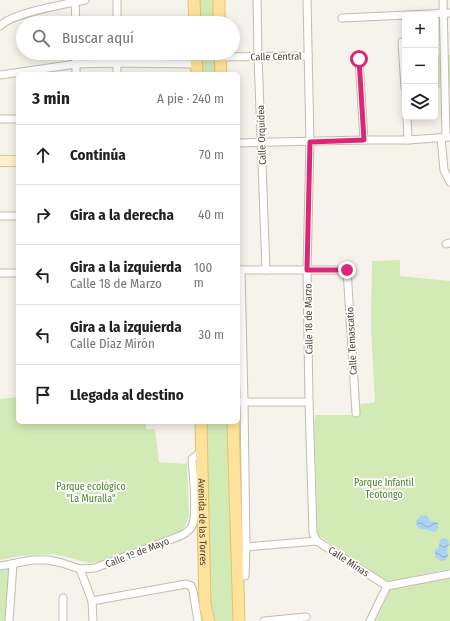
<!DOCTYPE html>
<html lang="es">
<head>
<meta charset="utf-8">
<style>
  :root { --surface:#fff; --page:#f6f6f6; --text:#202124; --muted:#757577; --line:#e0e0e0 }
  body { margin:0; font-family:"Fira Sans Condensed",sans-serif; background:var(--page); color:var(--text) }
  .controls { position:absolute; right:12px; top:12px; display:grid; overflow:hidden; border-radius:6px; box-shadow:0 2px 10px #0003 }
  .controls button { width:36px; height:36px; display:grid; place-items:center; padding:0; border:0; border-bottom:1px solid var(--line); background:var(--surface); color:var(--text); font:20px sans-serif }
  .stop { position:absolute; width:12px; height:12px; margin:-9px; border:3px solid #db2777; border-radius:50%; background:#fff }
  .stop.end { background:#db2777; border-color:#fff; box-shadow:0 1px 4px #0008 }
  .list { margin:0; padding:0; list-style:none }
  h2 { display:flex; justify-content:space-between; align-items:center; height:52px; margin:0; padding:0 16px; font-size:17px }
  h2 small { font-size:13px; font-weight:400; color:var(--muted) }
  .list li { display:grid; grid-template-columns:26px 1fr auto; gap:12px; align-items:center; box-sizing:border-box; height:60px; padding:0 16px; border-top:1px solid var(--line) }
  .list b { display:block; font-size:15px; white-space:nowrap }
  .list p { margin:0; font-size:13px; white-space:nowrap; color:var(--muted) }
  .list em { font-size:13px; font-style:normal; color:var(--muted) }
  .icon { flex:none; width:22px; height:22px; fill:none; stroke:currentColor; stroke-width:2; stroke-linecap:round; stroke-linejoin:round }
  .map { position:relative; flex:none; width:450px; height:621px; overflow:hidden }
  .search { position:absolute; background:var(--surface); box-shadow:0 2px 10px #0003; left:16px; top:16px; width:224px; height:44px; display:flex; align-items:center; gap:10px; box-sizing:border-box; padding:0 14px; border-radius:22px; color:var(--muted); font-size:15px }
  .panel { position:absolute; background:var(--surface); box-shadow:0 2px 10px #0003; left:16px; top:72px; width:224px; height:352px; border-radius:6px }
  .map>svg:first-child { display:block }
</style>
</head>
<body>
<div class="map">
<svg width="450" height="621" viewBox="0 0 450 621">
  <defs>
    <pattern id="water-waves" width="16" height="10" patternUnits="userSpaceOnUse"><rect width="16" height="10" fill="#a9d4f2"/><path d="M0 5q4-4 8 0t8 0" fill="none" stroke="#8caec5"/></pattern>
  </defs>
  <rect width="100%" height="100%" fill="#f6f3ec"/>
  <!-- green -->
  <g fill="#d2eab5">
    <polygon points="197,0 217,0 218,23 197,23"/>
    <rect x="198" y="53" width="21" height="21"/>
    <rect x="435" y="55" width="5" height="33"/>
    <polygon points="447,55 450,55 450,88 446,88"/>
    <polygon points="400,260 400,276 450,281 450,569 387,582 318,535 314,420 315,420 315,415 355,415 355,405 375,402 371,329 372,261"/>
    <polygon points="18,397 18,422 146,422 146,429 155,429 159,462 187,464 189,516 185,526 180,531 107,560 90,563 54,554 20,556 0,560 0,399"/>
    <polygon points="206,422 228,422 233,621 212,621 209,606"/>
    <polygon points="10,569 5,621 0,621 0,570"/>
    <polygon points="450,577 450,621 376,621 390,589"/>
  </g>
  <!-- water -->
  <g fill="url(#water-waves)">
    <path d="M421 515 426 516 431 521 438 523V528L435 532C429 531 428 529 420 529L417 526 416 521Z"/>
    <polygon points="445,538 449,541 449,545 447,549 448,556 446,560 441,561 435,557 435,551 439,546 440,539"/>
  </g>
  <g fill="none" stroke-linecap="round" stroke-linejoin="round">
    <!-- street casing -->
    <g stroke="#c2bbae" stroke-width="9">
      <g id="street">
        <polyline points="75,0 76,23"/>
        <polyline points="117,0 117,23"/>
        <polyline points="257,0 258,56 266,270"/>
        <polyline points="307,0 310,142 307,270 309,402 313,533 317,541"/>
        <polyline points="443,0 446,137"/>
        <polyline points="342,18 450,13"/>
        <path d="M0 26C12 13 66 4 85 0"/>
        <polyline points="402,42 405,88"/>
        <polyline points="76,53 76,74"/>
        <polyline points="117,53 117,74"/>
        <polyline points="220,57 308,56"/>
        <polyline points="359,59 364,140"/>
        <polyline points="0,75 76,64 117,63 196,64"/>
        <polyline points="407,117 408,140"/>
        <polyline points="0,119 18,119"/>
        <polyline points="441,138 444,170 450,182"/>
        <polyline points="238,143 364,140 408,140 450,137"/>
        <polyline points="0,216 18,216"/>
        <polyline points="446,244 450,243"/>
        <polyline points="238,270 347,270 356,413"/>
        <polyline points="241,270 244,402 246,547 245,576"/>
        <polyline points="0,273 18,273"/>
        <polyline points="238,402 309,402"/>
        <polyline points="246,547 317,541 387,586 450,574"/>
        <path d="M0 566 32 560H48L62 563 80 569 95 568 180 536C185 533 190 531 192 526 198 514 193 474 192 459L202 451"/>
        <polyline points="80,569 92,601 93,621"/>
        <polyline points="92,601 186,584 191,586 193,591 198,621"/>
        <polyline points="9,621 13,564"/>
        <polyline points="63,621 63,598"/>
        <polyline points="264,621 306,617"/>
        <polyline points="370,621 387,586"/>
      </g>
    </g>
    <!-- secondary casing -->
    <g stroke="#d6c79b" stroke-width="12">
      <polyline id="secondary" points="0,161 18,161"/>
    </g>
    <!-- primary casing -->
    <g stroke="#e6c16a" stroke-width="13">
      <g id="primary">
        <polyline points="194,0 195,23"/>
        <polyline points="219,0 219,23"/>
        <polyline points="196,53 197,74"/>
        <polyline points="220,53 221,74"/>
        <path id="s1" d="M201 422 205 605 209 621"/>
        <polyline points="233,422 239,621"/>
      </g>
    </g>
    <!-- street -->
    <use href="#street" stroke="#fff" stroke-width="7"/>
    <!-- secondary -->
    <use href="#secondary" stroke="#fff3cd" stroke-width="10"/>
    <!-- primary -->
    <use href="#primary" stroke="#ffe39c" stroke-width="11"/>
  </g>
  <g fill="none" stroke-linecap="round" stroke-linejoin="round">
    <!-- route -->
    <polyline stroke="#db2777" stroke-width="5" points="347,270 307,270 310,142 364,140 359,59"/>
  </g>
  <g text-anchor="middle" stroke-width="3.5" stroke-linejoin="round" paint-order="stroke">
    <!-- street labels -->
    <g font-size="10" fill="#4b4439" stroke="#fff">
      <text transform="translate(276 56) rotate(-1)" y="4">Calle Central</text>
      <text transform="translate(261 135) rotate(-92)" y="4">Calle Orquídea</text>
      <text transform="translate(308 319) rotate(-91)" y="4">Calle 18 de Marzo</text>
      <text transform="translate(351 341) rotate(-93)" y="4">Calle Temascatio</text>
      <text dy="4" stroke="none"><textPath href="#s1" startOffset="100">Avenida de las Torres</textPath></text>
      <text transform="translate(137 552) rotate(-21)" y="4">Calle 1º de Mayo</text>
      <text transform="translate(349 561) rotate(33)" y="4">Calle Minas</text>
    </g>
    <!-- park labels -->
    <g font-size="10" fill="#4a7f2a" stroke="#fff">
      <text x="384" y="486">Parque Infantil<tspan x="384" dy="12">Teotongo</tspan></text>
      <text x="91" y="490">Parque ecológico<tspan x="91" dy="12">"La Muralla"</tspan></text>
    </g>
  </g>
</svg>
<div class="controls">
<button>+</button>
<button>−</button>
<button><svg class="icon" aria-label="layers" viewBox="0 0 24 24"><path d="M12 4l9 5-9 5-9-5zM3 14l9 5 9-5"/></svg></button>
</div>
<div class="stop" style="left:359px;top:59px"></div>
<div class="stop end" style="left:347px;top:270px"></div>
<div class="search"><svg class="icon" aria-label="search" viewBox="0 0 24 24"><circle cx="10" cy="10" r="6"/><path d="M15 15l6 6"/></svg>Buscar aquí</div>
<section class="panel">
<h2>3 min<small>A pie · 240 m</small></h2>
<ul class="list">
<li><svg class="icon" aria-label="ahead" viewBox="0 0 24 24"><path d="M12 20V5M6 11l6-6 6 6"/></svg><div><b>Continúa</b></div><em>70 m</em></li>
<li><svg class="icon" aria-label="right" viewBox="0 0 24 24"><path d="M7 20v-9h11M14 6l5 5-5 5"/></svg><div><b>Gira a la derecha</b></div><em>40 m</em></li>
<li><svg class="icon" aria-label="left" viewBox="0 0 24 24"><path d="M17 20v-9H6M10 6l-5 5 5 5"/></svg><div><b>Gira a la izquierda</b><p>Calle 18 de Marzo</p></div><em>100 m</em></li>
<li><svg class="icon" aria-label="left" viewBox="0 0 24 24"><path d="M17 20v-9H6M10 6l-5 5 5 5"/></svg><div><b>Gira a la izquierda</b><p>Calle Díaz Mirón</p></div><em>30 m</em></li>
<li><svg class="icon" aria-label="arrive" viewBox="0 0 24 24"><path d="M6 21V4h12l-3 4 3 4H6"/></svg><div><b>Llegada al destino</b></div></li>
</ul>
</section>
</div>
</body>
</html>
